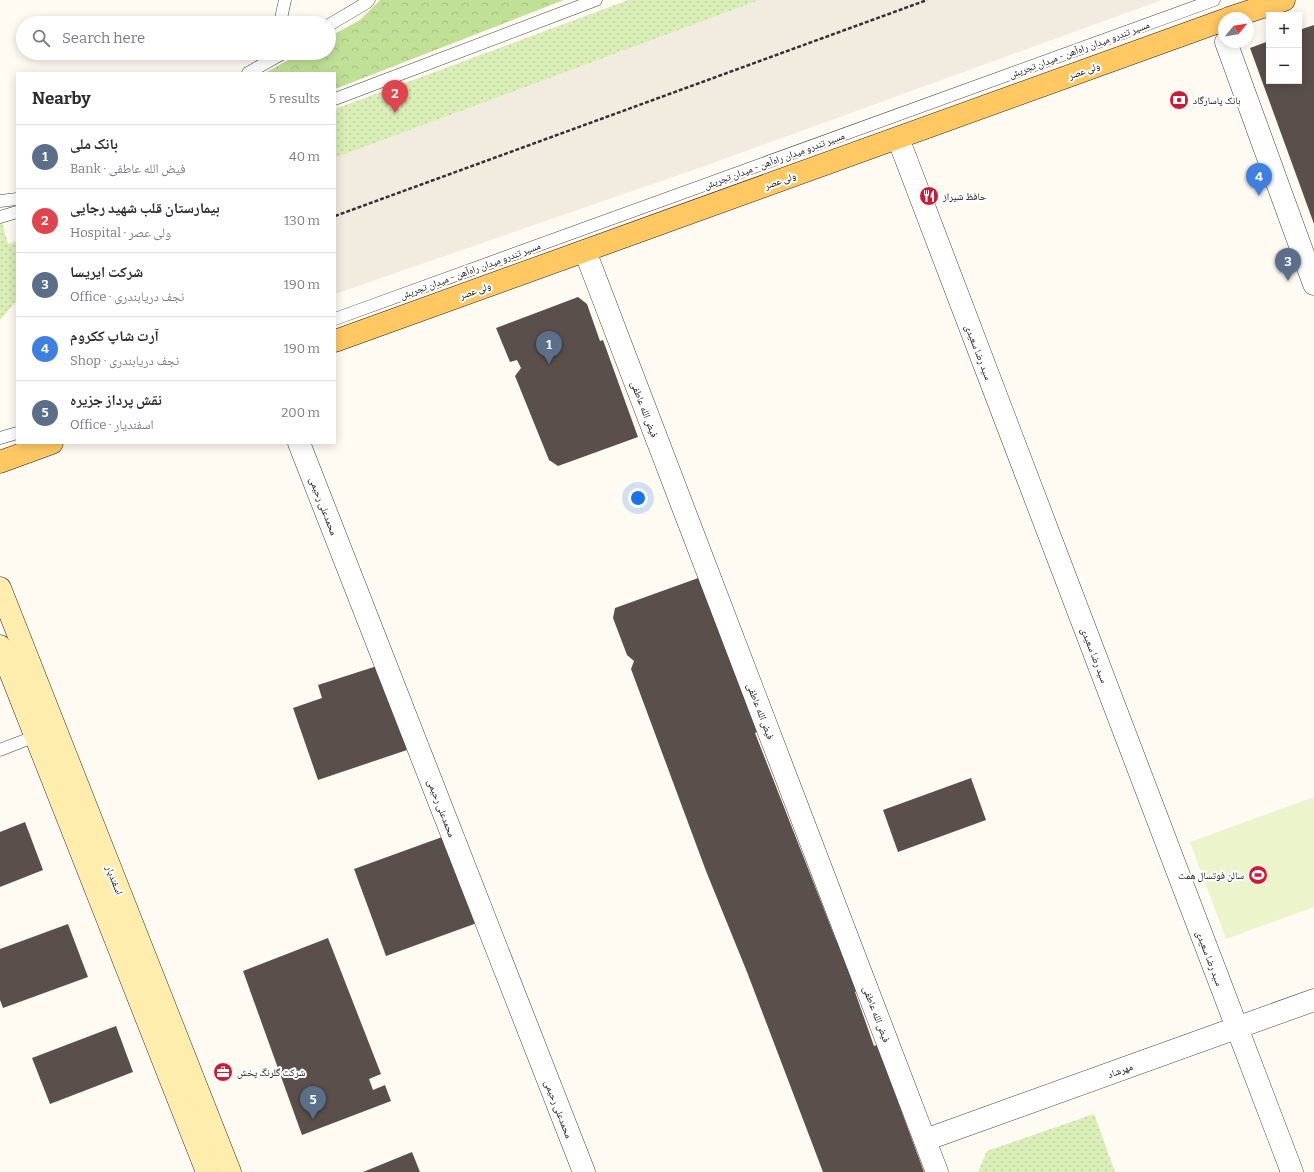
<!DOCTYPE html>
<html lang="en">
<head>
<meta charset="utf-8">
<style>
  :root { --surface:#fff; --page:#f2f2f3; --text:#2b2b33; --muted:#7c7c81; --line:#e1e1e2; --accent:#0b8043 }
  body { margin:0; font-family:Bitter,"Noto Naskh Arabic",serif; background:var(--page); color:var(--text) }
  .controls { position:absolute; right:12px; top:12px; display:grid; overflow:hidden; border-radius:0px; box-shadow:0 2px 10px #0003 }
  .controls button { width:36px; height:36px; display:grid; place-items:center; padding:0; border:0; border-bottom:1px solid var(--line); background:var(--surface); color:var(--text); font:20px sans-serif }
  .compass { position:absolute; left:1218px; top:12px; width:36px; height:36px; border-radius:50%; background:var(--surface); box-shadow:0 2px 10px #0003; rotate:60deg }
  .you { position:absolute; left:638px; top:498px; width:14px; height:14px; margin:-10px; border:3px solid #fff; border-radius:50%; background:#1a73e8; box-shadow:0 0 0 6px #1a73e833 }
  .badge { display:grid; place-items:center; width:26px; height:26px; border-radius:50%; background:var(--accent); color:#fff; font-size:13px; font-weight:700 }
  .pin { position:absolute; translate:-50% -33px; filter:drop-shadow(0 1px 2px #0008) }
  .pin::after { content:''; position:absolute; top:21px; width:14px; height:12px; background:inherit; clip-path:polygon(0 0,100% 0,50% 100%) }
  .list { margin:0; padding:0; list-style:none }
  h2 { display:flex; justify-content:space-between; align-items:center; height:52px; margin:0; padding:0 16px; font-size:17px }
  h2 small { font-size:13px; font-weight:400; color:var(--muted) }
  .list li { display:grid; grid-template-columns:26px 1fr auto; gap:12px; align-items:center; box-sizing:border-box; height:64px; padding:0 16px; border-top:1px solid var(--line) }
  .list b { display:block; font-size:15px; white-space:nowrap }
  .list p { margin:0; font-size:13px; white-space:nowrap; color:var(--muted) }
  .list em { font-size:13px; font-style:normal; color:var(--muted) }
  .icon { flex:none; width:22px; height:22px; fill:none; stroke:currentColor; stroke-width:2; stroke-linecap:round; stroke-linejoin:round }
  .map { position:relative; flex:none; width:1314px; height:1172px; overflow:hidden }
  .search { position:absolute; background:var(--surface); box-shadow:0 2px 10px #0003; left:16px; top:16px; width:320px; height:44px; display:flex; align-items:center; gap:10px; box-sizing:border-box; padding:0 14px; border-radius:22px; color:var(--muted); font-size:15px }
  .panel { position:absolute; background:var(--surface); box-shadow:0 2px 10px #0003; left:16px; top:72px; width:320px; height:372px; border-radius:0px }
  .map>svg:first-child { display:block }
</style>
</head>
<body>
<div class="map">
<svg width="1314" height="1172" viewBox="0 0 1314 1172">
  <defs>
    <pattern id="forest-crowns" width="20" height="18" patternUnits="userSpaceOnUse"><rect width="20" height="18" fill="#c0e096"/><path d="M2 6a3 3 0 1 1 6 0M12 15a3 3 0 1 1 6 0" fill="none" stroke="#a4bf80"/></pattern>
    <pattern id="garden-dots" width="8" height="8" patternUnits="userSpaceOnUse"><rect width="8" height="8" fill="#daeeb8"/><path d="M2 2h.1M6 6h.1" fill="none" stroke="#bacb9d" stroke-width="1.8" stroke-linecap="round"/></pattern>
  </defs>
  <rect width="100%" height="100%" fill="#fffbf3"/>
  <!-- forest -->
  <polygon fill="url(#forest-crowns)" points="380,0 564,0 335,89 335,73 265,73 301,53 329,53 329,37 360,20"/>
  <!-- garden -->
  <g fill="url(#garden-dots)">
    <polygon points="628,0 760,0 335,158 335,109"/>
    <polygon points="2,223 8,244 17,241 17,300 0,320 0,224"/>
    <polygon points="1094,1114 1115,1172 978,1172 987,1151"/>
  </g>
  <!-- pitch -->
  <polygon fill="#ebf4cb" points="1314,797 1314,907 1226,939 1190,842"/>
  <!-- plaza -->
  <polygon fill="#f2ebe0" points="760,0 1162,0 699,168 335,294 335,158"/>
  <!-- building -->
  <g fill="#5a4f4b">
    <polygon points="1314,25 1314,224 1250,48 1269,41 1269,81 1299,81 1299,30"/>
    <polygon points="578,297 587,304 600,341 603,340 638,437 558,466 549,460 515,376 521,368 517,360 510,362 496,328"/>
    <polygon points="701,577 739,681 757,732 755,733 836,940 838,939 858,990 855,992 874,1046 877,1045 924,1172 823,1172 747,972 706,871 631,669 634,661 627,655 613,618 615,608"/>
    <polygon points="377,666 407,750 318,780 293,708 322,698 318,685"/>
    <polygon points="971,778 986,820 898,852 883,810"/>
    <polygon points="25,822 43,870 0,887 0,832"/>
    <polygon points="445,836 477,923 386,956 354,869"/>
    <polygon points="68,924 88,977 3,1008 0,1000 0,949"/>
    <polygon points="328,938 381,1074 369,1079 373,1090 385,1085 391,1101 302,1135 243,971"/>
    <polygon points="116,1026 133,1072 50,1104 32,1058"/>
    <polygon points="412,1152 420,1172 363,1172"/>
  </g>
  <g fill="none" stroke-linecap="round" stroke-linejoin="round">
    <!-- lane casing -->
    <g stroke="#434343" stroke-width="13">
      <g id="lane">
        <polyline points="280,23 285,0"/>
        <polyline points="329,25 366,3 369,0"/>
        <polyline points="248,73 283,53"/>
        <polyline points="335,99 596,0"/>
        <polyline points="0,201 17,199"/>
        <polyline points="0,217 17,212"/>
        <polyline points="335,319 1214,0"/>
        <polyline points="0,438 17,433"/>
        <polyline points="0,750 36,736"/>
      </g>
    </g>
    <!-- street casing -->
    <g stroke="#434343" stroke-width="23">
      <g id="street">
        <polyline points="1226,42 1314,284"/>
        <polyline points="898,138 1292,1172"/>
        <polyline points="585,251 937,1172"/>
        <polyline points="299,443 584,1172"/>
        <polyline points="925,1140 1314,1000"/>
      </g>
    </g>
    <!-- secondary casing -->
    <g stroke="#323232" stroke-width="23">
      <g id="secondary">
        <polyline points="0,588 230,1172"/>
        <polyline points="0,646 207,1172"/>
      </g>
    </g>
    <!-- primary casing -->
    <g stroke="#212121" stroke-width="23">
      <g id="primary">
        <polyline points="1229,18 1284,0"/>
        <polyline points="335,341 1224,20"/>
        <polyline points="0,462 52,443"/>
      </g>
    </g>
    <!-- path -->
    <polyline stroke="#323232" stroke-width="2.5" stroke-dasharray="4 2" stroke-linecap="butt" points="335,216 927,0"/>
    <!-- lane -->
    <use href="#lane" stroke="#fff" stroke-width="12"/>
    <!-- street -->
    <use href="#street" stroke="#fff" stroke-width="22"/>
    <!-- secondary -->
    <use href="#secondary" stroke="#ffedae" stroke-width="22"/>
    <!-- primary -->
    <use href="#primary" stroke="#ffc863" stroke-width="22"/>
  </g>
  <!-- icons -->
  <defs>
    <g id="bank-disc" transform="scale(1)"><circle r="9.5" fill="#ce1a36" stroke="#fff"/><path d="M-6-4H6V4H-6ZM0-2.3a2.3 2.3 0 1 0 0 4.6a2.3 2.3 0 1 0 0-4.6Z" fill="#fff"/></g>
    <g id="restaurant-disc" transform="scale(1)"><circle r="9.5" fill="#ce1a36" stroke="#fff"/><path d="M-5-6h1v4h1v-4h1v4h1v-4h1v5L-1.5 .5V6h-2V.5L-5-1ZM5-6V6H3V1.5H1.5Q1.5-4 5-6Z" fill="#fff"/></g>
    <g id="stadium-disc" transform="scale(1)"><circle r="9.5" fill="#ce1a36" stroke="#fff"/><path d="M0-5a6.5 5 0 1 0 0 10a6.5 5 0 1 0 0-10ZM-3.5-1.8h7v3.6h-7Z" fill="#fff"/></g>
    <g id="office-disc" transform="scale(1)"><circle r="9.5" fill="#ce1a36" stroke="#fff"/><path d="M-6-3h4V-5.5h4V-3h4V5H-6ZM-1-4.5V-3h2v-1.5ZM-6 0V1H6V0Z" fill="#fff"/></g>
  </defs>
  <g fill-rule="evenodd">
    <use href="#bank-disc" x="1179" y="100"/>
    <use href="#restaurant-disc" x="929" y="196"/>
    <use href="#stadium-disc" x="1258" y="875"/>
    <use href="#office-disc" x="223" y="1072"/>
  </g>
  <g text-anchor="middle" stroke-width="4" stroke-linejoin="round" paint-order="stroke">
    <!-- street labels -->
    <g font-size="10" fill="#101010" stroke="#fff">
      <text transform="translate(1079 49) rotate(-20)" y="4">مسیر تندرو میدان راه‌آهن - میدان تجریش</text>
      <text transform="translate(1084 70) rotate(-20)" y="4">ولی عصر</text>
      <text transform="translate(774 160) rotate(-20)" y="4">مسیر تندرو میدان راه‌آهن - میدان تجریش</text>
      <text transform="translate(780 180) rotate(-20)" y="4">ولی عصر</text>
      <text transform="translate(470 270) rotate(-20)" y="4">مسیر تندرو میدان راه‌آهن - میدان تجریش</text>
      <text transform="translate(475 290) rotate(-20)" y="4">ولی عصر</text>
      <text transform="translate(979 352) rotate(69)" y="4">سید رضا سعیدی</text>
      <text transform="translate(645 409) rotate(69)" y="4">فیض الله عاطفی</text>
      <text transform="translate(324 506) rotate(69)" y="4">محمدعلی رحیمی</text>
      <text transform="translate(1095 655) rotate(69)" y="4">سید رضا سعیدی</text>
      <text transform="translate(761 711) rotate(69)" y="4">فیض الله عاطفی</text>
      <text transform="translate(442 808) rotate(69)" y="4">محمدعلی رحیمی</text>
      <text transform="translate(115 880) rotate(69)" y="4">اسفندیار</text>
      <text transform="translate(1210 958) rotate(69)" y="4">سید رضا سعیدی</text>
      <text transform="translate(877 1014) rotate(69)" y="4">فیض الله عاطفی</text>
      <text transform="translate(1120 1070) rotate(-20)" y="4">مهرشاد</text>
      <text transform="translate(559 1109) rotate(69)" y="4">محمدعلی رحیمی</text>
    </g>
    <!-- poi labels -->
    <g font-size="10" fill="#101010" stroke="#fff" text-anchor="start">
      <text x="1193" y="104">بانک پاسارگاد</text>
      <text x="943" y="200">حافظ شیراز</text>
      <text x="1244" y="879" text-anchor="end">سالن فوتسال همت</text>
      <text x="237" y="1076">شرکت گلرنگ پخش</text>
    </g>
  </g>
</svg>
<div class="controls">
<button>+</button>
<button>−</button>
</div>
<svg class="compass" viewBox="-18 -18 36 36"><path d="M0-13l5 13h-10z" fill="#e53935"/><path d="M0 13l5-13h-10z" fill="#7c7c81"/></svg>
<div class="you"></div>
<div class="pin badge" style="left:549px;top:364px;background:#5c6f8a">1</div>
<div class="pin badge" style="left:395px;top:113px;background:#e0444e">2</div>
<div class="pin badge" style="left:1288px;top:281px;background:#5c6f8a">3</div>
<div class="pin badge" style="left:1259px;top:196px;background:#3f7fe0">4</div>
<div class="pin badge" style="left:313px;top:1119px;background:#5c6f8a">5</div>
<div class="search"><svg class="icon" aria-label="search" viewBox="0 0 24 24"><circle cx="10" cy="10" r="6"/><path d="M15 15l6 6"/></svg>Search here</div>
<section class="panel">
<h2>Nearby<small>5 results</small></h2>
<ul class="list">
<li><span class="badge" style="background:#5c6f8a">1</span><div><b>بانک ملی</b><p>Bank · فیض الله عاطفی</p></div><em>40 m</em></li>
<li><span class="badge" style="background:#e0444e">2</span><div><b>بیمارستان قلب شهید رجایی</b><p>Hospital · ولی عصر</p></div><em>130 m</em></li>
<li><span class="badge" style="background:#5c6f8a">3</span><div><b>شرکت ایریسا</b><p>Office · نجف دریابندری</p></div><em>190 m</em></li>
<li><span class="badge" style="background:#3f7fe0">4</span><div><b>آرت شاپ ککروم</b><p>Shop · نجف دریابندری</p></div><em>190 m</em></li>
<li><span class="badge" style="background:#5c6f8a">5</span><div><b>نقش پرداز جزیره</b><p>Office · اسفندیار</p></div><em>200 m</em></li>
</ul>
</section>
</div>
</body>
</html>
